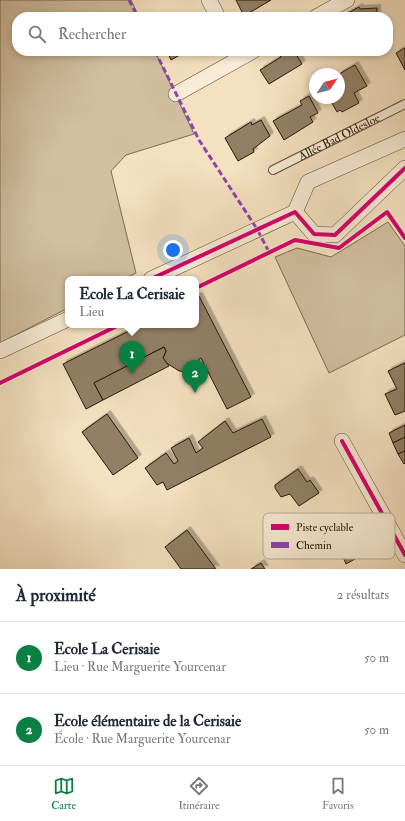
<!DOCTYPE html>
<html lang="fr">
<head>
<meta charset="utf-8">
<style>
  :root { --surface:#fff; --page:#f6f6f7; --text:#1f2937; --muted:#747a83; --line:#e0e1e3; --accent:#0b8043 }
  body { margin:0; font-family:"IM FELL Double Pica",serif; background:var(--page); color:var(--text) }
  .compass { position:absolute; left:309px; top:68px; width:36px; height:36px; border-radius:50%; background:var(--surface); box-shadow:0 2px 6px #0003; rotate:55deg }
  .you { position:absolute; left:173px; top:250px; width:14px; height:14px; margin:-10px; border:3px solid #fff; border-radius:50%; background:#1a73e8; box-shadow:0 0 0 6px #1a73e833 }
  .badge { display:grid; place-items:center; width:26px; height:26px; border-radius:50%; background:var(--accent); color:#fff; font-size:13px; font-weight:700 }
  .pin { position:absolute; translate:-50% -33px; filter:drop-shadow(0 1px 2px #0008) }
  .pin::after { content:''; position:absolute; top:21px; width:14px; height:12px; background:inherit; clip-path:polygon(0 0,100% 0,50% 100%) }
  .popup { position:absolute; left:65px; top:276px; width:134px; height:52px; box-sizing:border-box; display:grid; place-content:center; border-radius:8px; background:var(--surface); filter:drop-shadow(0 1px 3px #0005); font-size:13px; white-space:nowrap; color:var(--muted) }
  .popup b { font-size:15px; color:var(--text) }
  .popup::after { content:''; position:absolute; left:50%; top:100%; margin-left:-8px; border:8px solid transparent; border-top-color:var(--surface) }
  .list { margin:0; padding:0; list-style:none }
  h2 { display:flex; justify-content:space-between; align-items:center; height:52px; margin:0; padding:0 16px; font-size:17px }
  h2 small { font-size:13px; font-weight:400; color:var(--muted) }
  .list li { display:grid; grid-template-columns:26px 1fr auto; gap:12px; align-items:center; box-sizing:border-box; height:72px; padding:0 16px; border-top:1px solid var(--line) }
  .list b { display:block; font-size:15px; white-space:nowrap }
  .list p { margin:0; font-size:13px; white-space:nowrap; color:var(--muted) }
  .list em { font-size:13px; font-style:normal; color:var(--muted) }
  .icon { flex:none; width:22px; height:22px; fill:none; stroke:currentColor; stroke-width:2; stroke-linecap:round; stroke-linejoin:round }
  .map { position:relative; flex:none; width:405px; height:569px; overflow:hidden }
  .search { position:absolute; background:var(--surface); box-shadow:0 2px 6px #0003; left:12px; right:12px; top:12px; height:44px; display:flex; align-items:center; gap:10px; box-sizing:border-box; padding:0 14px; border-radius:16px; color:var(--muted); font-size:15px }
  .sheet { height:196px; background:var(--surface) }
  nav { display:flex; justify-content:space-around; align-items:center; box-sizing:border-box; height:56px; border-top:1px solid var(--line); background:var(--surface); font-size:11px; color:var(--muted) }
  nav a { display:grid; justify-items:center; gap:2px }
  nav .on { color:var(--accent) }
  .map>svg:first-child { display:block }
</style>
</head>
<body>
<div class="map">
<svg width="405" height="569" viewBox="0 0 405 569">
  <defs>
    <filter id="shadow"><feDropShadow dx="3.5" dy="-3.5" stdDeviation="0" flood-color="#0004"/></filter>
  </defs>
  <rect width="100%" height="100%" fill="#f4e1c0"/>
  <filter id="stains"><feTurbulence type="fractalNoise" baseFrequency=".005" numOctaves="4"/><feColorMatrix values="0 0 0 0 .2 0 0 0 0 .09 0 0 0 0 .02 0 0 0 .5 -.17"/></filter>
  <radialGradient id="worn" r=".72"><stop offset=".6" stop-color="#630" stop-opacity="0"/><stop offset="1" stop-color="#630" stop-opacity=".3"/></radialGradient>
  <!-- green -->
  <g fill="#d1bfa0" stroke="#7b6b52">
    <polygon points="0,0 131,0 139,17 17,17 17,51 155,51 194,134 126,155 111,171 136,273 124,279 68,279 68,308 0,343"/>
    <polygon points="388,222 405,246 405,335 329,373 275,257 297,248 331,257"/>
  </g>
  <!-- building -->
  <g fill="#918066" stroke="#251704" filter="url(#shadow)">
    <polygon points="236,0 271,0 244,16"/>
    <polygon points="359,7 360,9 377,8 377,17 341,17"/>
    <polygon points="405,48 405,70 396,53"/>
    <polygon points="167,51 187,51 171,60"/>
    <polygon points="285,51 294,51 302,64 269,84 260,70 281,57 280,55"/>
    <polygon points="355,65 367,86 354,93 359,103 342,112 340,110 337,112 329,98 339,98 339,87 344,84 339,74"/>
    <polygon points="341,78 344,84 339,87 339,79"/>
    <polygon points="309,96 318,113 310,117 313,122 284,140 273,121 302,105 300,101"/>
    <polygon points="261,120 270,136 253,149 254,152 238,161 225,138 251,122 252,125"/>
    <polygon points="199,296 251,397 227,409 201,358 199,359 198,366 196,369 188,372 179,371 165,362 163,358 166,351 164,347 94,383 103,400 86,409 63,364 141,325 196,325 196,297"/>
    <polygon points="164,347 166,351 163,358 169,366 103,400 94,383"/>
    <polygon points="405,363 405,411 395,415 385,394 397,389 388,371"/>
    <polygon points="107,414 138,458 113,475 82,432"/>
    <polygon points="262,419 271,437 167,490 163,482 157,485 145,468 166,453 174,464 178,461 171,448 189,438 196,453 203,448 198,442 225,421 233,433"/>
    <polygon points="405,425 405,437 393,443 389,433"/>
    <polygon points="405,437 405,451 398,454 393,443"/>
    <polygon points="405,451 405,463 404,464 398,454"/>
    <polygon points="298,469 307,482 310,480 319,493 299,506 290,494 281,497 275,488 275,485"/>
    <polygon points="340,522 344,528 353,524 361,543 364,541 369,551 346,564 334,535 328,538 324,531"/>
    <polygon points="187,530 216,569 181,569 165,547"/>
    <polygon points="261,563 265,569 251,569"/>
  </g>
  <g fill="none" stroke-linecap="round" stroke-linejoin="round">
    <!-- lane casing -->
    <g stroke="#594a33" stroke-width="10">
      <g id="lane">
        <path id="s1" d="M273 170 405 104"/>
      </g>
    </g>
    <!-- street casing -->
    <g stroke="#594a33" stroke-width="16">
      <g id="street">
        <polyline points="209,0 218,17"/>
        <polyline points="316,17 347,0"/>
        <polyline points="176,94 253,51"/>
        <polyline points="295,212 314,234 335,235 405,168"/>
        <polyline points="295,212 308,182 405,139"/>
        <polyline points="151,279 295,212"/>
        <polyline points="0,351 68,319"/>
        <polyline points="342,441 405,555"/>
      </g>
    </g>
    <!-- lane -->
    <use href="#lane" stroke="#f8ecd6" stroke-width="8"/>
    <!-- street -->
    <use href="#street" stroke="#f8ecd6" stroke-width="15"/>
    <!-- quiet -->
    <g stroke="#8e44ad" stroke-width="3" stroke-dasharray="6 3" stroke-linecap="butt">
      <polyline points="129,0 138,17"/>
      <polyline points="155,51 199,140 257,229 269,252"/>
    </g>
    <!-- cycleway casing -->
    <g stroke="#f8ecd6" stroke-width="6">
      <g id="cycleway">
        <polyline points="151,279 295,212 314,234 335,235 405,168"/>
        <polyline points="196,288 295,240 339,248 387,212 405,238"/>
        <polyline points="0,383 119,325"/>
        <polyline points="342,441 405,555"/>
      </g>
    </g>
    <!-- cycleway -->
    <use href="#cycleway" stroke="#d6006c" stroke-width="4"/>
  </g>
  <g text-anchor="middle" stroke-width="3" stroke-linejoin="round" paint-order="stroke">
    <!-- street labels -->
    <g font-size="12" fill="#251704" stroke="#f8ecd6">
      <text dy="4" stroke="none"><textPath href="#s1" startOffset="74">Allée Bad Oldesloe</textPath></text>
    </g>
  </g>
  <!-- legend -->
  <rect x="263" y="513" width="132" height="46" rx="6" fill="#f8ecd6" stroke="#b9ac97" stroke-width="1"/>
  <rect x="271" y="524" width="18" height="6" fill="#d6006c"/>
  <rect x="271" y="542" width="18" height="6" fill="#8e44ad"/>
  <g font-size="11" fill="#251704">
    <text x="296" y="531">Piste cyclable</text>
    <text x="296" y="549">Chemin</text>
  </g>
  <rect width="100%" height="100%" filter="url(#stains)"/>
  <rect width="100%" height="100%" fill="url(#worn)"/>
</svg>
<svg class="compass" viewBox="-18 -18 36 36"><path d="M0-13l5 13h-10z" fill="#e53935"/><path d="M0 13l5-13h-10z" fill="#747a83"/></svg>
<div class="you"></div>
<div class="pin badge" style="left:132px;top:374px">1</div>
<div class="popup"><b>Ecole La Cerisaie</b>Lieu</div>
<div class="pin badge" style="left:195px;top:393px">2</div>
<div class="search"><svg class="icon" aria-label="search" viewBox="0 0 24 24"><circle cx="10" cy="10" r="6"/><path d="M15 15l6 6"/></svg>Rechercher</div>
</div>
<section class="sheet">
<h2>À proximité<small>2 résultats</small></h2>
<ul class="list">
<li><span class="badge">1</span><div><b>Ecole La Cerisaie</b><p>Lieu · Rue Marguerite Yourcenar</p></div><em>50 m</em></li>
<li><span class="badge">2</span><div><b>Ecole élémentaire de la Cerisaie</b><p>École · Rue Marguerite Yourcenar</p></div><em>50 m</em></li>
</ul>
</section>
<nav>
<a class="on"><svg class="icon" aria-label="map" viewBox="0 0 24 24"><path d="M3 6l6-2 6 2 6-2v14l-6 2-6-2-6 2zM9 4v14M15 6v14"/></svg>Carte</a>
<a><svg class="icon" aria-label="directions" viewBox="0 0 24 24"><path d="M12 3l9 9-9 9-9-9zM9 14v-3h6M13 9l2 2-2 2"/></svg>Itinéraire</a>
<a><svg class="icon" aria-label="saved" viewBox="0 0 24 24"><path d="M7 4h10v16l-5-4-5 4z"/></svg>Favoris</a>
</nav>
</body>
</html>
